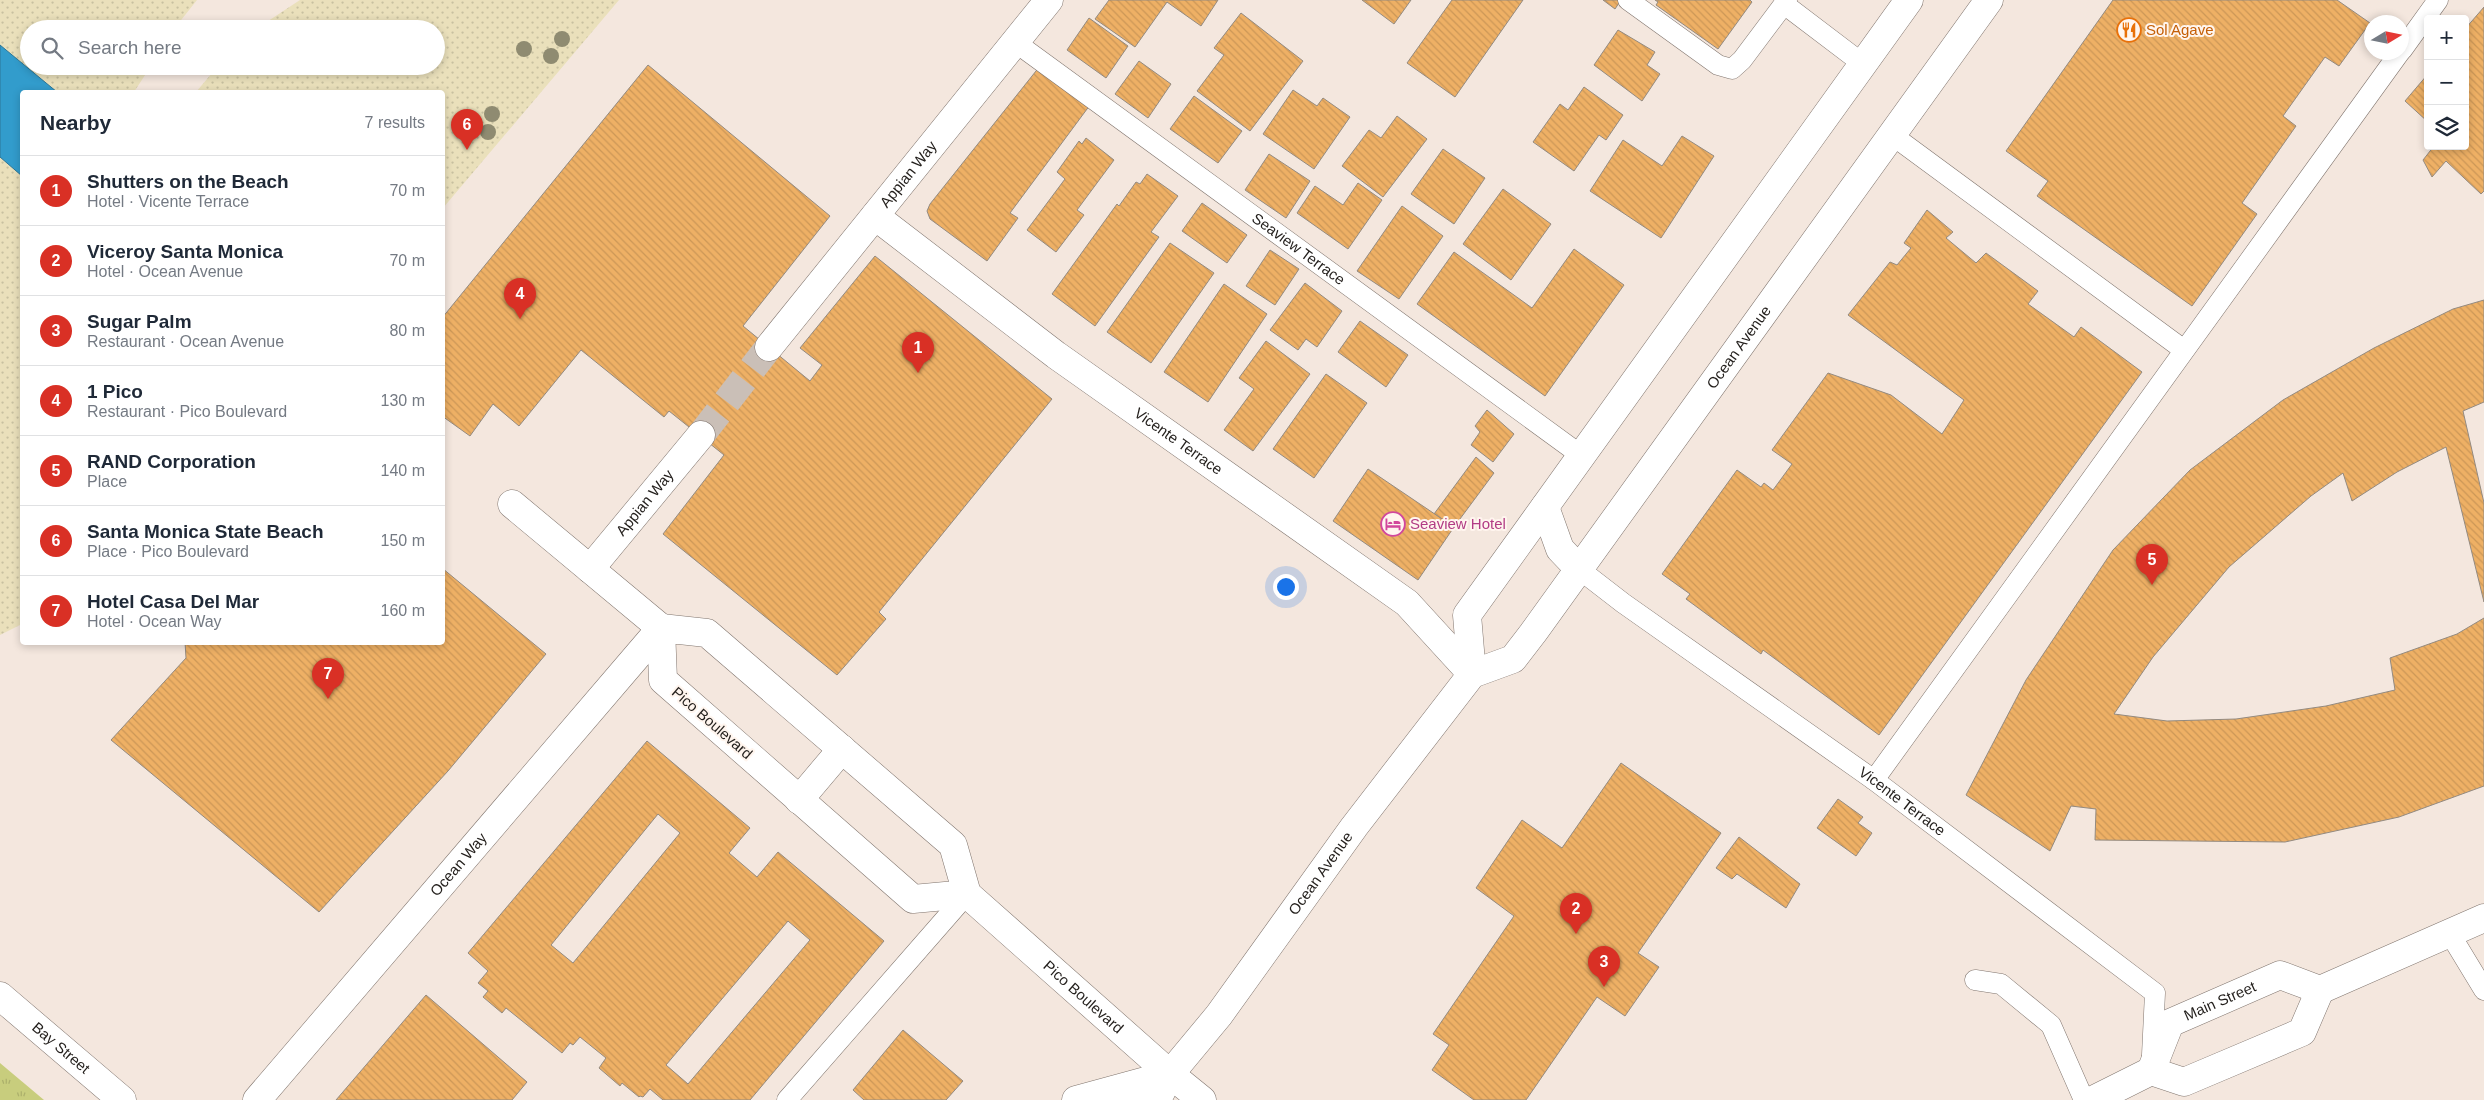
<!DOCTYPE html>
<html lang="en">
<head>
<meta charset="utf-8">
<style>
  :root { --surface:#fff; --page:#f2f2f3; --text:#1f2937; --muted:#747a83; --line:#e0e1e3; --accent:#d93025 }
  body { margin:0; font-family:Arial,sans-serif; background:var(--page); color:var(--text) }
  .controls { position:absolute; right:15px; top:15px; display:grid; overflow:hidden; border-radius:5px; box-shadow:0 2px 8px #0003 }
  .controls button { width:45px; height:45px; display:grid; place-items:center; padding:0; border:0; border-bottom:1px solid var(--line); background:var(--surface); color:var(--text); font:25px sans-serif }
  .compass { position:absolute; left:2364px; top:15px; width:45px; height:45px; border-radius:50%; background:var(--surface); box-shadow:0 2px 8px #0003; rotate:80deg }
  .you { position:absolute; left:1285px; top:586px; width:18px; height:18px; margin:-12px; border:4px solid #fff; border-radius:50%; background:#1a73e8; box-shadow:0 0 0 8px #1a73e833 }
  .badge { display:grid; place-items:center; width:32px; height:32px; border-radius:50%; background:var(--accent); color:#fff; font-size:16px; font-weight:700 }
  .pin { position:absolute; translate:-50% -41px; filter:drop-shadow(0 1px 2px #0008) }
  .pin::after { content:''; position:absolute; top:26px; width:18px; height:15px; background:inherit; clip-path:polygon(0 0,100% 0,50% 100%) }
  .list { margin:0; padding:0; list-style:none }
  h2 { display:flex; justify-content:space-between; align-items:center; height:65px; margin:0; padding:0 20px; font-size:21px }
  h2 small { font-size:16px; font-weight:400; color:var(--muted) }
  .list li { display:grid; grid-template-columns:32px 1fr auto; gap:15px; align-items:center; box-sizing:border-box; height:70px; padding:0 20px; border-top:1px solid var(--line) }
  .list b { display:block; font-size:19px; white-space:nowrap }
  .list p { margin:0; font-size:16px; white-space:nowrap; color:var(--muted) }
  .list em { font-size:16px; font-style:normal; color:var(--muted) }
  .icon { flex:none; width:28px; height:28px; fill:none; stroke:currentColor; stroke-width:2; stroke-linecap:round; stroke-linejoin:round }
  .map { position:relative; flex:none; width:2484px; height:1100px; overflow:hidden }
  .search { position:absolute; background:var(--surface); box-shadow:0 2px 8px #0003; left:20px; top:20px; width:425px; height:55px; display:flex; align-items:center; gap:12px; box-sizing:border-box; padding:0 18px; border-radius:28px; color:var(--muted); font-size:19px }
  .panel { position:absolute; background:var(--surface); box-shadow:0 2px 8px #0003; left:20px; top:90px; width:425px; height:555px; border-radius:5px }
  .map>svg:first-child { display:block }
</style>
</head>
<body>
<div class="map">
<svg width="2484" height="1100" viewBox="0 0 2484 1100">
  <defs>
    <pattern id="grass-tufts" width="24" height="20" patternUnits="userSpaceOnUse" patternTransform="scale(1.25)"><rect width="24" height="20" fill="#c8cd7d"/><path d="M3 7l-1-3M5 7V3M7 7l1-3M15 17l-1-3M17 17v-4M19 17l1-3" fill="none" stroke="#acb06b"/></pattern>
    <pattern id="sand-dots" width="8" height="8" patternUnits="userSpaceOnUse" patternTransform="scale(1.25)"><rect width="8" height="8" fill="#eae0bb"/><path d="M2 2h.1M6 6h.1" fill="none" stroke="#c8c0a0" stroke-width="1.8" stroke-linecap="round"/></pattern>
    <pattern id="building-back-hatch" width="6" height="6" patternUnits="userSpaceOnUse" patternTransform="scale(1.25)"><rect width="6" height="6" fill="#eeb065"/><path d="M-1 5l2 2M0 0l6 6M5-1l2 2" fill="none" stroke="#cc9757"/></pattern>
  </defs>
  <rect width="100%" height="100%" fill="#f4e7de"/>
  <!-- grass -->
  <polygon fill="url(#grass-tufts)" points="0,1063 44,1100 0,1100"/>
  <!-- sand -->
  <g fill="url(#sand-dots)">
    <polygon points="0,0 197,0 174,29 29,29 29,66 151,66 134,92 22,92 22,624 0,635"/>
    <polygon points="300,0 619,0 443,208 442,92 196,92 218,66 436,66 436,29 256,29"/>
  </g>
  <!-- water -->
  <polygon fill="#329ccc" stroke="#2d7697" points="0,45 57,92 22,92 22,176 0,157"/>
  <!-- building -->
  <g fill="url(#building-back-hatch)" stroke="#938a80" fill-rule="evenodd">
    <polygon points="1109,0 1218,0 1201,26 1167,2 1135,47 1095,19"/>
    <polygon points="1362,0 1411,0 1394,24"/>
    <polygon points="1452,0 1523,0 1455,97 1407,63"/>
    <polygon points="1603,0 1621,0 1615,9"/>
    <polygon points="1655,0 1750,0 1752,2 1718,49 1656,5 1658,2"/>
    <polygon points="2113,0 2337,0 2370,23 2339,66 2325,57 2283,116 2296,126 2242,203 2257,214 2192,306 2037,196 2048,181 2006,151"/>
    <polygon points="2484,7 2484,191 2481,194 2446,161 2432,177 2423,160 2434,146 2465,146 2465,29"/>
    <polygon points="1241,13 1303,61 1250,131 1197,91 1224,55 1214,48"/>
    <polygon points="1089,18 1128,46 1106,78 1067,50"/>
    <polygon points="1618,30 1655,52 1647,65 1660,74 1642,101 1594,65"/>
    <polygon points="1139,61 1171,84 1148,118 1115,94"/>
    <polygon points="648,65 830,216 743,326 810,381 822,365 800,348 875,256 1052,399 879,612 886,619 837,675 663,534 724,455 669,411 664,417 581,350 519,426 493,404 470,436 442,416 442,318"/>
    <polygon points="1040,66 1090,105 1010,213 1018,218 987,261 930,219 927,211 930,204"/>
    <polygon points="2428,74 2428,122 2405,101"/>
    <polygon points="1584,87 1623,115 1606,140 1599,135 1574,171 1533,142 1560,104 1568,110"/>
    <polygon points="1293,90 1317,106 1323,98 1350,117 1314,169 1263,134"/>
    <polygon points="1194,96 1242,131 1218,163 1170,129"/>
    <polygon points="1397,116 1427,139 1383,197 1342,166 1369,130 1381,138"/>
    <polygon points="1682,136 1714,156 1661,238 1590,191 1623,140 1662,166"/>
    <polygon points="1086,138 1114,160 1077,210 1084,215 1056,252 1027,230 1065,179 1057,172 1079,141 1082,144"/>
    <polygon points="1443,149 1485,178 1454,224 1411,194"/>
    <polygon points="1269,154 1310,181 1286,218 1245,190"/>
    <polygon points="1147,174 1178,196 1151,232 1159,237 1095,326 1052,294 1117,204 1119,206 1136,182 1140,184"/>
    <polygon points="1358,183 1382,200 1348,249 1297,213 1315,186 1343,205"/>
    <polygon points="1503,189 1551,224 1511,280 1463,244"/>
    <polygon points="1202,203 1247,235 1227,263 1182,231"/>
    <polygon points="1402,206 1443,236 1399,299 1357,271"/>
    <polygon points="1927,210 1953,232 1946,238 1976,263 1986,253 2038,291 2028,304 2074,337 2081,327 2142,372 1879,735 1763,650 1761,654 1686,599 1690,594 1662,574 1737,470 1761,487 1764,483 1773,490 1792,464 1772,450 1828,373 1891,395 1942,434 1964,400 1848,315 1890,262 1897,265 1911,248 1904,243"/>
    <polygon points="1170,243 1214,273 1151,363 1107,332"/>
    <polygon points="1574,249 1624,285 1545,396 1417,304 1454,252 1532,308"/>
    <polygon points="1270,250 1299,269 1275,305 1246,286"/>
    <polygon points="1305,283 1342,311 1317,347 1306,339 1298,350 1270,330"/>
    <polygon points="1224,284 1267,314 1208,402 1164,372"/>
    <polygon points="2484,300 2484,402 2463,411 2484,503 2484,602 2446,447 2397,472 2352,501 2343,473 2311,496 2229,567 2153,657 2114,714 2167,721 2236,719 2326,706 2395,690 2390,658 2457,634 2484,618 2484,786 2399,817 2285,842 2095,840 2096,809 2071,806 2050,851 1966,795 2026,680 2113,550 2190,470 2283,400 2374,348 2453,309"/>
    <polygon points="1360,321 1408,355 1386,387 1338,352"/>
    <polygon points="1266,341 1310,374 1253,451 1224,430 1254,389 1239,378"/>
    <polygon points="1326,374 1367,403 1314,478 1273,449"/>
    <polygon points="1487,410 1514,434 1493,462 1471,445 1480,432 1475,426"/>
    <polygon points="1476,457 1494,473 1454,527 1434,514"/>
    <polygon points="1368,469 1454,527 1418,580 1333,521"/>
    <polygon points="442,568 546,654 448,771 319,912 111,740 186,658 185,642 442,642"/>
    <path d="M647 741 750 828 729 853 757 877 778 852 884 941 750 1100H663L650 1089 643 1097 640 1096 639 1097 622 1083 620 1086 599 1068 606 1058 580 1037 573 1045 570 1043 562 1053 506 1008 502 1013 483 997 488 991 478 983 488 971 468 953ZM658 814 680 833 573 963 551 945ZM788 921 810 940 688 1084 666 1065Z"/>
    <polygon points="1621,763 1721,833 1638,953 1659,967 1625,1016 1597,997 1526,1100 1474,1100 1432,1070 1449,1045 1433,1034 1514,916 1476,888 1522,820 1562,848"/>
    <polygon points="1838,799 1863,817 1858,823 1872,833 1856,856 1817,828"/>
    <polygon points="1739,837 1800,884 1786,908 1737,874 1732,879 1716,868"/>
    <polygon points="426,995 527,1082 512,1100 336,1100"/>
    <polygon points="903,1030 963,1081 946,1100 864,1100 853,1090"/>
  </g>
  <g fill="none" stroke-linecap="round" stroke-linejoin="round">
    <!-- minor-tunnel -->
    <polyline stroke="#cabfb7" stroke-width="28" stroke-dasharray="28 14" stroke-linecap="butt" points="701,435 769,347"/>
    <!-- service casing -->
    <g stroke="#80756e" stroke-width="21">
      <g id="service">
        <polyline points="1628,0 1718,65 1732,69 1742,60 1787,0"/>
        <polyline points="1784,4 1863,64"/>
        <path id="s1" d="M1015 42 1582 456"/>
        <polyline points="2402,50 2438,0"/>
        <polyline points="1892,135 2184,350"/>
        <path id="s2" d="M1579 569 1623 603 1874 780 2155 993 2152 1055"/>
        <polyline points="1874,780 2400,52"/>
        <polyline points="2450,934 2484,990"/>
        <polyline points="1975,980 2001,984 2051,1025 2084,1100"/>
        <polyline points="787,1100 967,894"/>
      </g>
    </g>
    <!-- minor casing -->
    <g stroke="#80756e" stroke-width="29">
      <g id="minor">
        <path id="s3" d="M875 216 1056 355 1407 603 1472 674"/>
        <path id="s4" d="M769 347 1049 0"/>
        <path id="s5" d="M590 569 701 435"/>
        <path id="s6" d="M0 996 122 1100"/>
        <path id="s7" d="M257 1100 661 628 512 504"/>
      </g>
    </g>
    <!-- tertiary casing -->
    <g stroke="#80756e" stroke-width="29">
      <g id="tertiary">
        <polyline points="799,800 842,749"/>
        <path id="s8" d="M967 894 913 899 663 680 661 628 707 633 953 845 967 894 1170 1074"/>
        <polyline points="2151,1071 2184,1082 2302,1032 2320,990"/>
        <polyline points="1076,1100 1164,1076"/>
        <path id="s9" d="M2093 1100 2151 1071 2170 1023 2280 975 2320 990 2484 918"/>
      </g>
    </g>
    <!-- secondary casing -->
    <g stroke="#80756e" stroke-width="29">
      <g id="secondary">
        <polyline points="1545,507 1560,549 1579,569"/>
        <polyline points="1472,674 1467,615 1909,0"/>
        <polyline points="1170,1074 1202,1100"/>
        <polyline points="1131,1100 1169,1075"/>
        <path id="s10" d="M1157 1100 1170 1074 1219 1015 1354 827 1472 674 1513 659 1533 633 1989 0"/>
      </g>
    </g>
    <!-- service -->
    <use href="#service" stroke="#fff" stroke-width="20"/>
    <!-- minor -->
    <use href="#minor" stroke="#fff" stroke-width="28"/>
    <!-- tertiary -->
    <use href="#tertiary" stroke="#fff" stroke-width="28"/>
    <!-- secondary -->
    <use href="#secondary" stroke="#fff" stroke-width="28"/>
  </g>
  <!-- trees -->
  <g fill="#8f8b71">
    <circle cx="562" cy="39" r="8"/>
    <circle cx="524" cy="49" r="8"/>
    <circle cx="551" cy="56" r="8"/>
    <circle cx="492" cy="114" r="8"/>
    <circle cx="488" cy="132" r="8"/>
  </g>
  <!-- icons -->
  <defs>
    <g id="restaurant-ring" transform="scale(1.25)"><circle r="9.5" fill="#fff5ee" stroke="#e8710a" stroke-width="1.5"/><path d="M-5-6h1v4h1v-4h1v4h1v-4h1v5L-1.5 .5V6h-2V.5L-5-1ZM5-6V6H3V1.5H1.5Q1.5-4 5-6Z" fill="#e8710a"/></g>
    <g id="hotel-ring" transform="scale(1.25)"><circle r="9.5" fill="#fff5ee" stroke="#d1479c" stroke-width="1.5"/><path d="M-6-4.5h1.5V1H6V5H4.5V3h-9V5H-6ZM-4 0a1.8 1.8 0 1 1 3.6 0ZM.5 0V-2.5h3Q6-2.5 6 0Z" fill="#d1479c"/></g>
  </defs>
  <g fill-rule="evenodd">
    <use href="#restaurant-ring" x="2129" y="30"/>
    <use href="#hotel-ring" x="1393" y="524"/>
  </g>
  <g text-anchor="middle" stroke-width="4" stroke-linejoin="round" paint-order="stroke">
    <!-- food labels -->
    <g font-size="15" fill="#c56008" stroke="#fff5ee" text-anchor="start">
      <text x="2146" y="35">Sol Agave</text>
    </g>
    <!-- street labels -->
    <g font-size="15" fill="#221e1b" stroke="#fff5ee">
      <text dy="5" stroke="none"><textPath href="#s4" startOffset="222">Appian Way</textPath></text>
      <text dy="5" stroke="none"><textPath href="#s1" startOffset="351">Seaview Terrace</textPath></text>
      <text dy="5" stroke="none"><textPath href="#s10" startOffset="959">Ocean Avenue</textPath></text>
      <text dy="5" stroke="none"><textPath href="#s3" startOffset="378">Vicente Terrace</textPath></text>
      <text dy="5" stroke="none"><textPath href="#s5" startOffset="86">Appian Way</textPath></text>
      <text transform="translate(712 723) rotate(41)" y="5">Pico Boulevard</text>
      <text dy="5" stroke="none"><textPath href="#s2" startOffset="398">Vicente Terrace</textPath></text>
      <text dy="5" stroke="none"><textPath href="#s7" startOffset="310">Ocean Way</textPath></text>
      <text dy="5" stroke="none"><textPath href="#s10" startOffset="280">Ocean Avenue</textPath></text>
      <text dy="5" stroke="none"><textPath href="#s8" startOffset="1016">Pico Boulevard</textPath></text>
      <text dy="5" stroke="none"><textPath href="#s9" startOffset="171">Main Street</textPath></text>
      <text dy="5" stroke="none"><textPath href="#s6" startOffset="80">Bay Street</textPath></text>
    </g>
    <!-- hotel labels -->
    <g font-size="15" fill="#b23c85" stroke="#fff5ee" text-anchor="start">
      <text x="1410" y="529">Seaview Hotel</text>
    </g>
  </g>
</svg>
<div class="controls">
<button>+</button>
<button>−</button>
<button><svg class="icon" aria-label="layers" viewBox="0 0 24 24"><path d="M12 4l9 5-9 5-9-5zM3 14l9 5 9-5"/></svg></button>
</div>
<svg class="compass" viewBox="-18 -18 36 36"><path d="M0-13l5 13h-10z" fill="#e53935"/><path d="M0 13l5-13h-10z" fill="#747a83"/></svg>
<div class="you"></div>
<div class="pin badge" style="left:918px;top:373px">1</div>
<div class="pin badge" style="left:1576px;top:934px">2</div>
<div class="pin badge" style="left:1604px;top:987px">3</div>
<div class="pin badge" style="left:520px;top:319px">4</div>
<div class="pin badge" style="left:2152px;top:585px">5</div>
<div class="pin badge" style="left:467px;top:150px">6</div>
<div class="pin badge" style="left:328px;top:699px">7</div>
<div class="search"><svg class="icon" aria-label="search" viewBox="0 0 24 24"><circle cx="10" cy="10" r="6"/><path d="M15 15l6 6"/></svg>Search here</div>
<section class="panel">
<h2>Nearby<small>7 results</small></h2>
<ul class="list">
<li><span class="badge">1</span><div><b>Shutters on the Beach</b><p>Hotel · Vicente Terrace</p></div><em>70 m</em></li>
<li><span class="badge">2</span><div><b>Viceroy Santa Monica</b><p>Hotel · Ocean Avenue</p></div><em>70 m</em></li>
<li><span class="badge">3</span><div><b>Sugar Palm</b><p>Restaurant · Ocean Avenue</p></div><em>80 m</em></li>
<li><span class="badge">4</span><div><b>1 Pico</b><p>Restaurant · Pico Boulevard</p></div><em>130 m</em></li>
<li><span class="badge">5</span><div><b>RAND Corporation</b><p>Place</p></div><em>140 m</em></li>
<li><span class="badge">6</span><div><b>Santa Monica State Beach</b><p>Place · Pico Boulevard</p></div><em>150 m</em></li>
<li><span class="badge">7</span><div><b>Hotel Casa Del Mar</b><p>Hotel · Ocean Way</p></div><em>160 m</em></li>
</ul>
</section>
</div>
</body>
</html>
